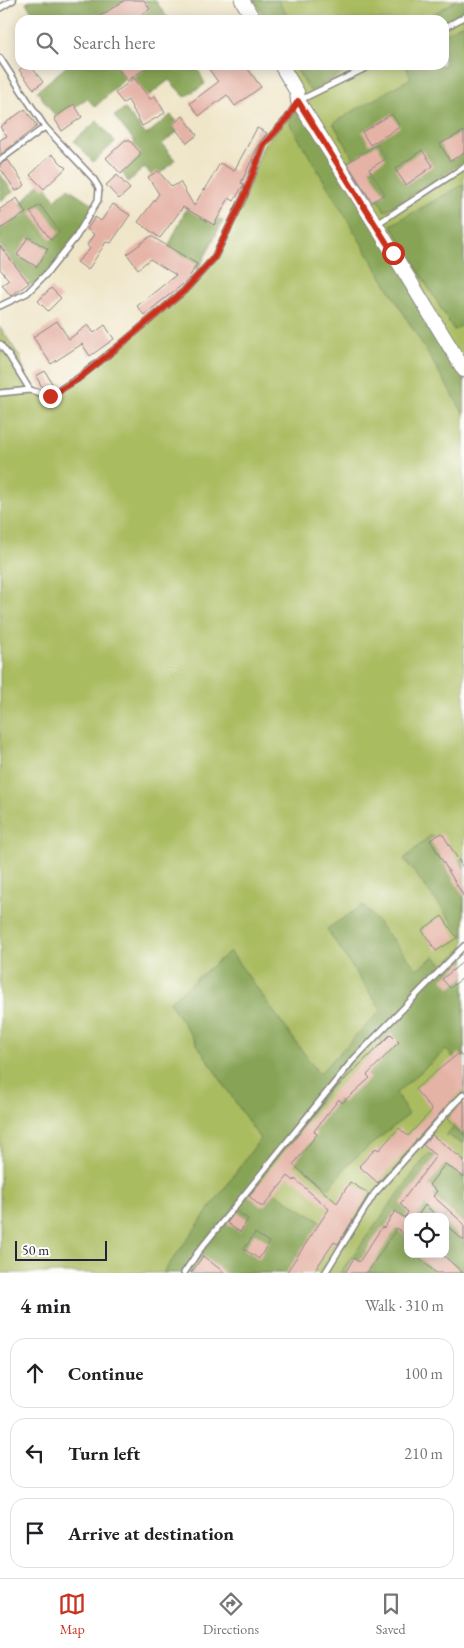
<!DOCTYPE html>
<html lang="en">
<head>
<meta charset="utf-8">
<style>
  :root { --surface:#fff; --page:#f6f6f6; --text:#202124; --muted:#757577; --line:#e0e0e0; --accent:#c8321e }
  body { margin:0; font-family:"EB Garamond",serif; background:var(--page); color:var(--text) }
  .controls { position:absolute; right:15px; bottom:15px; display:grid; overflow:hidden; border-radius:10px; box-shadow:0 2px 12px #0003 }
  .controls button { width:45px; height:45px; display:grid; place-items:center; padding:0; border:0; border-bottom:1px solid var(--line); background:var(--surface); color:var(--text); font:25px sans-serif }
  .scale { position:absolute; left:15px; bottom:12px; width:92px; box-sizing:border-box; padding-left:5px; border:2px solid #22223b; border-top:0; font-size:14px; line-height:18px; white-space:nowrap; color:#22223b; -webkit-text-stroke:4px #fdfcf7; paint-order:stroke }
  .stop { position:absolute; width:15px; height:15px; margin:-11px; border:4px solid #c8321e; border-radius:50%; background:#fff }
  .stop.end { background:#c8321e; border-color:#fff; box-shadow:0 1px 5px #0008 }
  .list { margin:0; padding:0; list-style:none }
  h2 { display:flex; justify-content:space-between; align-items:center; height:65px; margin:0; padding:0 20px; font-size:21px }
  h2 small { font-size:16px; font-weight:400; color:var(--muted) }
  .list li { display:grid; grid-template-columns:32px 1fr auto; gap:15px; align-items:center; box-sizing:border-box; height:70px; margin:0 10px 10px; padding:0 10px; border:1px solid var(--line); border-radius:15px }
  .list b { display:block; font-size:19px; white-space:nowrap }
  .list em { font-size:16px; font-style:normal; color:var(--muted) }
  .icon { flex:none; width:28px; height:28px; fill:none; stroke:currentColor; stroke-width:2; stroke-linecap:round; stroke-linejoin:round }
  .map { position:relative; flex:none; width:464px; height:1273px; overflow:hidden }
  .search { position:absolute; background:var(--surface); box-shadow:0 2px 12px #0003; left:15px; right:15px; top:15px; height:55px; display:flex; align-items:center; gap:12px; box-sizing:border-box; padding:0 18px; border-radius:15px; color:var(--muted); font-size:19px }
  .sheet { height:305px; background:var(--surface) }
  nav { display:flex; justify-content:space-around; align-items:center; box-sizing:border-box; height:70px; border-top:1px solid var(--line); background:var(--surface); font-size:14px; color:var(--muted) }
  nav a { display:grid; justify-items:center; gap:2px }
  nav .on { color:var(--accent) }
  .map>svg:first-child { display:block }
</style>
</head>
<body>
<div class="map">
<svg width="464" height="1273" viewBox="0 0 464 1273">
  <rect width="100%" height="100%" fill="#fdfcf7"/>
  <filter id="ink" filterUnits="userSpaceOnUse"><feTurbulence type="fractalNoise" baseFrequency=".02" numOctaves="2"/><feDisplacementMap in="SourceGraphic" scale="10" xChannelSelector="R" yChannelSelector="G"/><feConvolveMatrix kernelMatrix="1 2 1 2 8 2 1 2 1" color-interpolation-filters="sRGB"/></filter>
  <filter id="wash" filterUnits="userSpaceOnUse"><feTurbulence type="fractalNoise" baseFrequency=".0096" numOctaves="4" result="noise"/><feDisplacementMap in="SourceGraphic" scale="20" xChannelSelector="R" yChannelSelector="G"/><feGaussianBlur stdDeviation="1.12" result="paint"/><feColorMatrix in="noise" values="0 0 0 0 0 0 0 0 0 0 0 0 0 0 0 0 0 1.4 0 .05"/><feComposite in="paint" operator="in"/></filter>
  <g filter="url(#wash)">
    <rect width="100%" height="100%" fill="#efe5c8"/>
    <!-- green -->
    <path fill="#aabc60" stroke="#666f4e" fill-rule="evenodd" d="M244 0H464V1273H0V327L20 357 30 390 51 396 78 379 184 291 214 258 244 197 264 144 303 101 282 65H444V20H255ZM408 1217H445V1254H408Z"/>
    <!-- forest -->
    <g fill="#87a456" stroke="#546348" fill-rule="evenodd">
      <polygon points="33,0 155,0 169,20 38,20 26,3"/>
      <polygon points="255,0 278,0 290,20 267,20"/>
      <polygon points="457,0 464,0 464,14 444,25 444,20 423,20"/>
      <polygon points="464,23 464,161 385,211 333,123 411,78 405,65 444,65 444,34"/>
      <polygon points="68,65 196,65 205,84 185,97 169,80 147,97 129,75 95,107 87,98 58,120 37,91"/>
      <polygon points="294,65 352,65 353,67 310,91"/>
      <polygon points="303,101 464,368 464,414 287,119"/>
      <polygon points="125,109 146,135 171,115 184,129 182,128 162,144 175,160 154,179 145,167 128,182 117,163 135,142 114,116"/>
      <polygon points="97,121 115,142 93,162 74,141"/>
      <polygon points="0,174 13,192 0,201"/>
      <polygon points="43,180 55,200 68,188 97,207 39,285 22,284 0,252 0,226"/>
      <polygon points="464,184 464,324 454,330 391,225"/>
      <polygon points="187,207 223,221 198,270 165,254"/>
      <polygon points="431,835 453,861 464,859 464,937 404,859"/>
      <polygon points="363,905 417,969 435,956 444,966 464,946 464,1057 458,1062 446,1050 396,1093 408,1115 351,1161 329,1188 289,1156 386,1045 377,1037 352,1061 256,1181 334,1230 307,1273 163,1273 260,1139 169,1002 230,951 319,1074 381,1010 327,929"/>
      <polygon points="464,1116 464,1143 461,1143 446,1135"/>
      <path d="M427 1155H443L464 1172V1273H340ZM408 1217H445V1254H408Z"/>
    </g>
    <g id="blocks">
      <!-- building -->
      <g fill="#e5b2a6">
        <polygon points="125,0 144,0 150,9 134,20 94,20"/>
        <polygon points="25,65 30,65 43,82 34,89 19,70"/>
        <polygon points="116,65 150,65 127,81"/>
        <polygon points="206,65 245,65 261,87 235,106 227,95 199,116 190,103 218,82"/>
        <polygon points="134,78 150,99 155,96 165,113 142,126 128,100 123,103 115,93"/>
        <polygon points="74,104 82,117 62,131 54,118"/>
        <polygon points="25,109 37,126 0,155 0,140 7,136 0,127"/>
        <polygon points="392,114 400,127 370,145 362,132"/>
        <polygon points="183,116 197,135 187,143 172,125"/>
        <polygon points="257,128 267,133 260,142 241,183 244,184 234,201 229,198 214,225 183,207 160,238 138,222 159,194 148,177 158,171 172,187 180,182 194,206 204,189 205,190 220,163 234,171"/>
        <polygon points="464,131 464,153 450,161 440,144"/>
        <polygon points="125,140 129,140 140,152 140,156 121,174 106,158"/>
        <polygon points="377,144 386,159 369,169 385,194 372,202 347,163"/>
        <polygon points="422,150 433,166 406,185 395,169"/>
        <polygon points="52,154 66,168 44,189 30,175"/>
        <polygon points="8,160 25,185 16,191 0,168 0,164"/>
        <polygon points="117,175 130,189 119,199 106,185"/>
        <polygon points="17,198 26,213 0,229 0,209"/>
        <polygon points="113,204 130,215 111,243 106,242 88,270 77,262 90,249 87,245 94,234 87,229 95,217 101,221"/>
        <polygon points="40,205 60,232 51,240 30,212"/>
        <polygon points="151,236 197,264 187,281 144,315 137,306 176,275 150,259 138,269 127,254"/>
        <polygon points="28,237 48,249 37,267 17,255"/>
        <polygon points="0,246 29,283 11,296 2,285 9,280 0,269"/>
        <polygon points="51,288 61,298 48,311 38,301"/>
        <polygon points="57,321 69,339 88,325 94,333 105,325 114,339 90,356 82,344 51,364 33,337"/>
        <polygon points="45,371 54,387 48,391 43,389 36,376"/>
        <polygon points="442,833 464,869 464,897 430,840"/>
        <polygon points="442,916 457,938 436,951 422,930"/>
        <polygon points="464,961 464,977 450,988 442,979"/>
        <polygon points="391,1034 399,1042 367,1075 370,1078 342,1103 339,1099 314,1131 317,1134 293,1165 337,1203 350,1182 369,1194 338,1244 334,1242 313,1273 286,1273 329,1209 295,1179 294,1181 288,1176 264,1206 260,1206 249,1196 335,1089"/>
        <polygon points="459,1053 464,1059 464,1090 450,1102 378,1183 359,1166 376,1148 379,1150 399,1128 408,1136 432,1110 415,1089"/>
        <polygon points="464,1100 464,1135 448,1118"/>
        <polygon points="432,1135 464,1160 464,1177 445,1164 429,1185 437,1191 433,1196 464,1224 464,1241 445,1224 445,1217 438,1217 425,1205 417,1217 405,1217 408,1212 400,1204 436,1156 423,1145"/>
        <polygon points="236,1211 248,1219 240,1232 227,1223"/>
        <polygon points="395,1211 408,1220 408,1238 397,1228 367,1273 345,1273 354,1258 359,1262 382,1227 384,1228"/>
        <polygon points="255,1233 269,1242 259,1259 244,1249"/>
        <polygon points="415,1254 442,1254 463,1273 436,1273"/>
        <polygon points="203,1256 225,1273 191,1273"/>
      </g>
    </g>
  </g>
  <g filter="url(#ink)">
    <use href="#blocks" fill-opacity="0" stroke="#888482" stroke-width="1"/>
    <g fill="none" stroke-linecap="round" stroke-linejoin="round">
      <!-- lane casing -->
      <g stroke="#888482" stroke-width="8">
        <g id="lane">
          <polyline points="0,8 13,0"/>
          <polyline points="444,28 464,17"/>
          <polyline points="0,58 45,127 93,178 99,188 98,200 76,237 48,272 27,293 0,306"/>
          <polyline points="0,160 45,127"/>
          <polyline points="377,224 464,167"/>
          <polyline points="0,344 9,356 30,390"/>
          <polyline points="0,393 30,390 50,396 77,379 119,346 184,291 214,258 244,197 264,144 287,119 298,101 372,65"/>
          <polyline points="184,1273 198,1252 352,1061 464,946"/>
          <polyline points="325,1273 374,1194 453,1105 464,1094"/>
        </g>
      </g>
      <!-- secondary casing -->
      <g stroke="#888482" stroke-width="16">
        <g id="secondary">
          <polyline points="242,0 254,20"/>
          <polyline points="281,65 297,92 298,101 376,225 464,370"/>
        </g>
      </g>
      <!-- lane -->
      <use href="#lane" stroke="#fff" stroke-width="5"/>
      <!-- secondary -->
      <use href="#secondary" stroke="#fff" stroke-width="14"/>
    </g>
  </g>
  <g fill="none" stroke-linecap="round" stroke-linejoin="round" filter="url(#ink)">
    <!-- route -->
    <polyline stroke="#c8321e" stroke-width="6" points="50,396 78,379 119,346 184,291 214,258 244,197 264,144 287,119 298,101 393,253"/>
  </g>
</svg>
<div class="controls">
<button><svg class="icon" aria-label="locate" viewBox="0 0 24 24"><circle cx="12" cy="12" r="6"/><path d="M12 2v4M12 18v4M2 12h4M18 12h4"/></svg></button>
</div>
<div class="scale">50 m</div>
<div class="stop" style="left:393px;top:253px"></div>
<div class="stop end" style="left:50px;top:396px"></div>
<div class="search"><svg class="icon" aria-label="search" viewBox="0 0 24 24"><circle cx="10" cy="10" r="6"/><path d="M15 15l6 6"/></svg>Search here</div>
</div>
<section class="sheet">
<h2>4 min<small>Walk · 310 m</small></h2>
<ul class="list">
<li><svg class="icon" aria-label="ahead" viewBox="0 0 24 24"><path d="M12 20V5M6 11l6-6 6 6"/></svg><div><b>Continue</b></div><em>100 m</em></li>
<li><svg class="icon" aria-label="left" viewBox="0 0 24 24"><path d="M17 20v-9H6M10 6l-5 5 5 5"/></svg><div><b>Turn left</b></div><em>210 m</em></li>
<li><svg class="icon" aria-label="arrive" viewBox="0 0 24 24"><path d="M6 21V4h12l-3 4 3 4H6"/></svg><div><b>Arrive at destination</b></div></li>
</ul>
</section>
<nav>
<a class="on"><svg class="icon" aria-label="map" viewBox="0 0 24 24"><path d="M3 6l6-2 6 2 6-2v14l-6 2-6-2-6 2zM9 4v14M15 6v14"/></svg>Map</a>
<a><svg class="icon" aria-label="directions" viewBox="0 0 24 24"><path d="M12 3l9 9-9 9-9-9zM9 14v-3h6M13 9l2 2-2 2"/></svg>Directions</a>
<a><svg class="icon" aria-label="saved" viewBox="0 0 24 24"><path d="M7 4h10v16l-5-4-5 4z"/></svg>Saved</a>
</nav>
</body>
</html>
